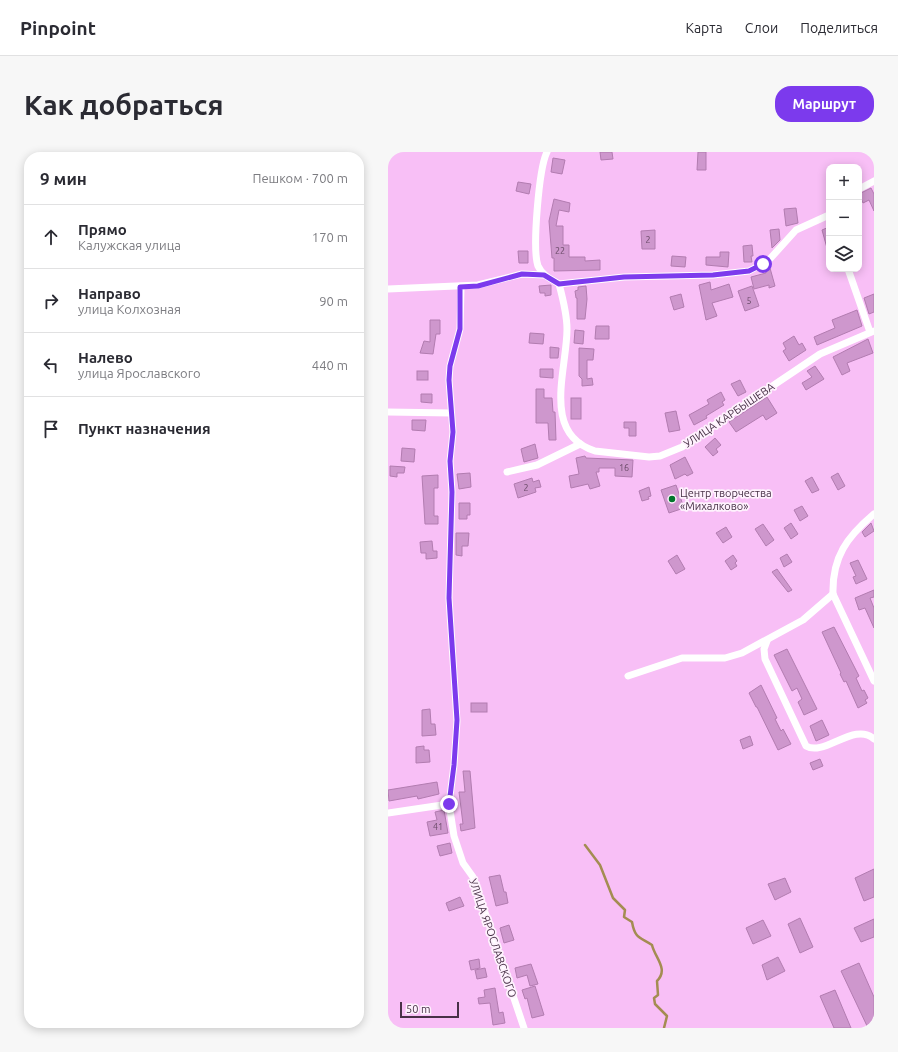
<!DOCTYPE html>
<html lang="ru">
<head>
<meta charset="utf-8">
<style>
  :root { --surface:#fff; --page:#f7f7f7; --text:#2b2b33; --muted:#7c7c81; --line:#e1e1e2; --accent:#7c3aed }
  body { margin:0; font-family:Ubuntu,sans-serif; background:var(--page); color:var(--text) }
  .controls { position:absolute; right:12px; top:12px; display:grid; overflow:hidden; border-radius:8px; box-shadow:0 2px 10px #0003 }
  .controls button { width:36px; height:36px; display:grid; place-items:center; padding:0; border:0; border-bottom:1px solid var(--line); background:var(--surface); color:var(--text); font:20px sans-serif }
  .scale { position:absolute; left:12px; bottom:10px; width:59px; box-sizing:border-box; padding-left:4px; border:2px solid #483147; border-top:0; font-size:11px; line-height:14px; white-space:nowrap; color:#483147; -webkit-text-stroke:3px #fef2fd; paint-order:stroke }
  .stop { position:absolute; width:12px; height:12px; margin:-9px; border:3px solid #7c3aed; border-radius:50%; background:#fff }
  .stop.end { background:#7c3aed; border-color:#fff; box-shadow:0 1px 4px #0008 }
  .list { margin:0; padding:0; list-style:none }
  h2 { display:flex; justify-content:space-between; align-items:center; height:52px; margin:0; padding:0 16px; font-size:17px }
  h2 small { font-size:13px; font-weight:400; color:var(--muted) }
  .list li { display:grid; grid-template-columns:26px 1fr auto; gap:12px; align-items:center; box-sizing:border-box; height:64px; padding:0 16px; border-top:1px solid var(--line) }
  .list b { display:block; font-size:15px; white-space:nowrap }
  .list p { margin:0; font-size:13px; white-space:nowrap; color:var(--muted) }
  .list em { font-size:13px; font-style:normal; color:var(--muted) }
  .icon { flex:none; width:22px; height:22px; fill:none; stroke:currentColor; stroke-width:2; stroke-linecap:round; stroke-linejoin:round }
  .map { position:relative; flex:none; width:486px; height:876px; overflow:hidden; border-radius:16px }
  header { display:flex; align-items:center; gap:24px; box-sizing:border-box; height:56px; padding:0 20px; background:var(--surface); border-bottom:1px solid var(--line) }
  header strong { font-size:19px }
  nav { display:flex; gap:22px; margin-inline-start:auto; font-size:14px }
  .intro { display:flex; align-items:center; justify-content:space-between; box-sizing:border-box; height:96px; padding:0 24px }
  h1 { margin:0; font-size:28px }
  .button { padding:10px 18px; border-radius:16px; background:var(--accent); color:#fff; font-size:14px; font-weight:700 }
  main { display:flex; gap:24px; padding:0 24px }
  aside { flex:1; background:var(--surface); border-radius:16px; box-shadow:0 2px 10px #0003 }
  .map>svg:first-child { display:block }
</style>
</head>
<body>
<header>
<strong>Pinpoint</strong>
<nav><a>Карта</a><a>Слои</a><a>Поделиться</a></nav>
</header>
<div class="intro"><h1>Как добраться</h1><a class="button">Маршрут</a></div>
<main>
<aside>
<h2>9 мин<small>Пешком · 700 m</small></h2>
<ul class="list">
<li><svg class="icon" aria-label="ahead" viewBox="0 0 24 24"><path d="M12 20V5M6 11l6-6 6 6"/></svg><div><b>Прямо</b><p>Калужская улица</p></div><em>170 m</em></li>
<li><svg class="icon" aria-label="right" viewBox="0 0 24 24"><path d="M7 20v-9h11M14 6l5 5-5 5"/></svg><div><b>Направо</b><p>улица Колхозная</p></div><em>90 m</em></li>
<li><svg class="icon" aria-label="left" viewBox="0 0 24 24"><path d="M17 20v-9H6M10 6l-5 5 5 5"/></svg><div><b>Налево</b><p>улица Ярославского</p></div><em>440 m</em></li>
<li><svg class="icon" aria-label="arrive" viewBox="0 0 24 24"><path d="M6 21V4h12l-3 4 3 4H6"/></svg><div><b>Пункт назначения</b></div></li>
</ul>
</aside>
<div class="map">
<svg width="486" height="876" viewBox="0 0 486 876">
  <rect width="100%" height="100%" fill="#f8bff6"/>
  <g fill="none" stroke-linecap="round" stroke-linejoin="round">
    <!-- stream -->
    <path stroke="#a48c52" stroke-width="2.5" d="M197 693 212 713 225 746 237 758 236 765 244 770C247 787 252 785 264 793 267 806 281 817 269 829L270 843 266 846 267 852 279 864 276 876"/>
  </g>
  <!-- building -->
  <g fill="#ce97cd" stroke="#b27cb0">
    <polygon points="212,0 224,0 225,7 213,8"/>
    <polygon points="310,0 318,0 318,18 309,18"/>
    <polygon points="165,6 177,8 174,22 163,20"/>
    <polygon points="130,30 143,32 141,42 128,39"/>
    <polygon points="483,36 486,42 486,59 481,48 475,51 471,42"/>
    <polygon points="166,47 182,51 181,60 171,58 168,74 175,74 175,93 181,93 181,105 197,105 197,109 212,108 212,118 166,119 166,106 164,106 161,69"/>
    <polygon points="408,56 410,71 398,74 396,57"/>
    <polygon points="441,75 441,96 439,96 434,78"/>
    <polygon points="391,77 392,88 384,96 382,78"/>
    <polygon points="267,78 267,97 254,97 253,79"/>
    <polygon points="364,93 365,104 363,104 364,110 356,110 355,94"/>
    <polygon points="130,99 140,99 140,111 131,111"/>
    <polygon points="332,100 341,100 340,115 318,113 318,105 332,105"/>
    <polygon points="284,104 298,105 297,115 283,114"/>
    <polygon points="382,116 387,134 381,136 381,133 366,137 363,125 378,121 377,117"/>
    <polygon points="322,130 323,138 341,132 345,145 324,151 329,164 318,168 311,133"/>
    <polygon points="163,133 163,143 157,144 157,141 152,141 151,134"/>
    <polygon points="198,134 199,147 197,167 189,167 189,146 188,146 187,139 190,138 190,135"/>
    <polygon points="364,134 371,154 357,159 350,139"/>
    <polygon points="293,142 296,155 286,158 282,145"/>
    <polygon points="486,142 486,160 481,162 476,146"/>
    <polygon points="469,158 474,174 429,193 426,185 447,176 444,168"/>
    <polygon points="42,168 52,168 52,182 48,182 45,202 32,201 36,189 42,190"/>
    <polygon points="208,174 221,174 221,187 207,187"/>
    <polygon points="187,178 196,179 195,192 186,191"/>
    <polygon points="142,181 156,182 155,192 141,191"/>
    <polygon points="406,184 411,193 414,191 418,198 401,209 395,199 398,197 395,191"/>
    <polygon points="480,187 485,201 459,211 462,219 454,223 445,205"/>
    <polygon points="162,195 171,196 170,206 162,206"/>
    <polygon points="191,196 206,197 205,208 199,208 199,227 204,226 205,233 194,234 194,227 191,224"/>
    <polygon points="427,214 436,227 418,238 414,231 424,225 419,219"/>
    <polygon points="152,217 165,217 165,226 152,225"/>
    <rect x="29" y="219" width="11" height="9"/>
    <polygon points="352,228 358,240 350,244 343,232"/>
    <polygon points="148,237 156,237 156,246 164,246 165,260 167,260 168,288 161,288 160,271 148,271"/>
    <polygon points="333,240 337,248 334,250 336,253 318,264 319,266 306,273 301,263 321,252 319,248"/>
    <polygon points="33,242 44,242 44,251 33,250"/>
    <polygon points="379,245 389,261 378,268 375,263 348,280 341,270"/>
    <rect x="183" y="246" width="10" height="21"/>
    <polygon points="288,259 292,278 281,280 277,261"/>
    <polygon points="24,268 38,268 37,279 24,278"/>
    <polygon points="236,270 248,270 248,284 241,284 241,276 236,276"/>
    <polygon points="327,286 333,293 328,297 330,300 325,304 317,295"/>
    <polygon points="147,292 150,306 136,310 133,297"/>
    <polygon points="14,296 27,297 26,310 13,309"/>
    <polygon points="197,304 198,306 245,308 244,325 227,324 227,316 211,316 211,320 208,320 212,334 202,337 200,332 183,336 181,324 191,322 188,306"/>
    <polygon points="297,305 305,321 299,324 297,322 287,327 282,313"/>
    <polygon points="2,314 17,315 16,321 9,321 9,325 2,324"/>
    <polygon points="82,321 83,335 71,337 69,322"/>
    <polygon points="450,321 457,334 450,338 443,325"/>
    <polygon points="50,323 50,336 46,336 46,364 50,364 50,372 37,372 34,324"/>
    <polygon points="424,325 431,338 424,341 417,329"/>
    <polygon points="144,326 145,330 151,328 153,335 147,336 148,340 130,346 126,332"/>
    <polygon points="288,333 296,356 281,361 273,338"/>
    <polygon points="261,335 263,344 260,345 261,347 254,349 251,339"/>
    <polygon points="71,351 82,351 82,363 79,363 79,367 71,367"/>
    <polygon points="414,354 420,364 412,369 406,358"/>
    <polygon points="403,371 410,382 403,387 396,376"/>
    <polygon points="483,371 486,379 477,385 474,380"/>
    <polygon points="375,372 386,388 378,394 367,377"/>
    <polygon points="338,375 344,385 335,391 328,381"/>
    <polygon points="68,381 81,381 80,394 74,394 74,404 68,403"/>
    <polygon points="44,389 45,399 49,399 49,406 38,407 38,401 33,401 32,390"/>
    <polygon points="399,402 404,410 396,415 392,406"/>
    <polygon points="289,403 297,417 288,422 280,409"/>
    <polygon points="345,403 349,409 347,411 349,414 343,418 337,409"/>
    <polygon points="470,408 479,427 468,432 465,425 468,424 462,411"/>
    <polygon points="389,417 404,438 400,440 384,420"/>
    <polygon points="486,438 486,445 482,446 486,456 486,476 477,456 471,458 467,446"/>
    <polygon points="446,475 471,524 468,526 474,539 476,538 480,546 477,548 479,551 470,556 458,529 456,530 452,522 453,521 434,480"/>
    <polygon points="399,497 429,557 416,563 410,550 414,547 409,536 404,539 386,503"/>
    <polygon points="373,533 389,566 387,567 393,579 395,577 403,592 390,598 369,555 368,555 361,541"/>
    <rect x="83" y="551" width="16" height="9"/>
    <polygon points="42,557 43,572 47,572 48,583 34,584 34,558"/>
    <polygon points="434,568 441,583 428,589 422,574"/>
    <polygon points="362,584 365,593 355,597 352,588"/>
    <polygon points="36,594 36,598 41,598 42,610 28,611 28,595"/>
    <polygon points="432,607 435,614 425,618 422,611"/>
    <polygon points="75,619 82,619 87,676 73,679 72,672 75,672 71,640 77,640"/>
    <polygon points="49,630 51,642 30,647 29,644 1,649 0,638"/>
    <polygon points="56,658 60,681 42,684 39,670 49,668 47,660"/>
    <polygon points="62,691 64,701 52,704 49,694"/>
    <polygon points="486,717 486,745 476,749 467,726"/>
    <polygon points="112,723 116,740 118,740 120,751 108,754 101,725"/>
    <polygon points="397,726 403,740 387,748 380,732"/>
    <polygon points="72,745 76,754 61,759 58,751"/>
    <polygon points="412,766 425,795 412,801 400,772"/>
    <polygon points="486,767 486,785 473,790 466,776"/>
    <polygon points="375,768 383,784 365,792 358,776"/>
    <polygon points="121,773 126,788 116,791 112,776"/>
    <polygon points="390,805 397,819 379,828 374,813"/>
    <polygon points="91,807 92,816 83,818 81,809"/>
    <polygon points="471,811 486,845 486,876 480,876 453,819"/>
    <polygon points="143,812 150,832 142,834 139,823 129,826 127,816"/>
    <polygon points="97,816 99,825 89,827 87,818"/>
    <polygon points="147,834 156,863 144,866 139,846 137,847 134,838"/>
    <polygon points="107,836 111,861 115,860 117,871 105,873 102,851 91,852 90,846 97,845 96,838"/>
    <polygon points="447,838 463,876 446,876 432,844"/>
  </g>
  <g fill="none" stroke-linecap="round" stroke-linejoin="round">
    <!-- minor -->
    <g stroke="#fff" stroke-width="7">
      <path d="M159 0C151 16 144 97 150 114 154 123 163 127 171 132 175 147 179 162 179 177 179 218 153 282 207 299L261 305 272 304 294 295 432 202 486 179"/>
      <polyline points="471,37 486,29"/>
      <polyline points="460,117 482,180"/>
      <polyline points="171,132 236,125 325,123 361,119 380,109 408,78 441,63"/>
      <polyline points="73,135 72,177 62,214 61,228 65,280 62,309 64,340 61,446 69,569 66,613 61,652 66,684 75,711 85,725 136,876"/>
      <polyline points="0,137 90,133 134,122 156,123"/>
      <polyline points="0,260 63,261"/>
      <polyline points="119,320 149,313 192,292"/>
      <path d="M486 362C459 385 444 405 445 442L486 529"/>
      <path d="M379 489 376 497 377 507 418 594C436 605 467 569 486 587"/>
      <polyline points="240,524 294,506 337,506 354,501 415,468 445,442"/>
      <polyline points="0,661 61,652"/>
    </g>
  </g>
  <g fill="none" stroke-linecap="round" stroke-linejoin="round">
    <!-- route -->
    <polyline stroke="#7c3aed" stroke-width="5" points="61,652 66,613 69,568 61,446 64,340 62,309 65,280 61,228 62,214 72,177 72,135 90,134 134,122 156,123 171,132 236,125 325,123 361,119 375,112"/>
  </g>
  <!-- markers -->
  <circle fill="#00762b" stroke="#fef2fd" stroke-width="1.5" cx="284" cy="347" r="4"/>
  <g text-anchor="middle" stroke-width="3.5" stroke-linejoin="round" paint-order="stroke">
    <!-- number labels -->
    <g font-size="9" fill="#6a4a68">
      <text x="260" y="91">2</text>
      <text x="172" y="102">22</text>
      <text x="361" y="152">5</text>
      <text x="236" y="319">16</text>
      <text x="138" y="339">2</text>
      <text x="50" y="678">41</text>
    </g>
    <!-- street labels -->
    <g font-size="11" fill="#483147" stroke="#fef2fd">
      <text transform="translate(341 263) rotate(-34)" y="4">УЛИЦА КАРБЫШЕВА</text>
      <text transform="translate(105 786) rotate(71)" y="4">УЛИЦА ЯРОСЛАВСКОГО</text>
    </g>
    <!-- poi labels -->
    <g font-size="11" fill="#483147" stroke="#fef2fd" text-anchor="start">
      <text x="292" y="345">Центр творчества<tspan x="292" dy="13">«Михалково»</tspan></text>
    </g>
  </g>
</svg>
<div class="controls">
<button>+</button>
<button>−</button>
<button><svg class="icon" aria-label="layers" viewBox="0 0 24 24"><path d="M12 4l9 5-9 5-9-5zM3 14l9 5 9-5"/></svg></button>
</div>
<div class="scale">50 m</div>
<div class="stop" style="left:375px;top:112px"></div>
<div class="stop end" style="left:61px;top:652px"></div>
</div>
</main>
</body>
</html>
